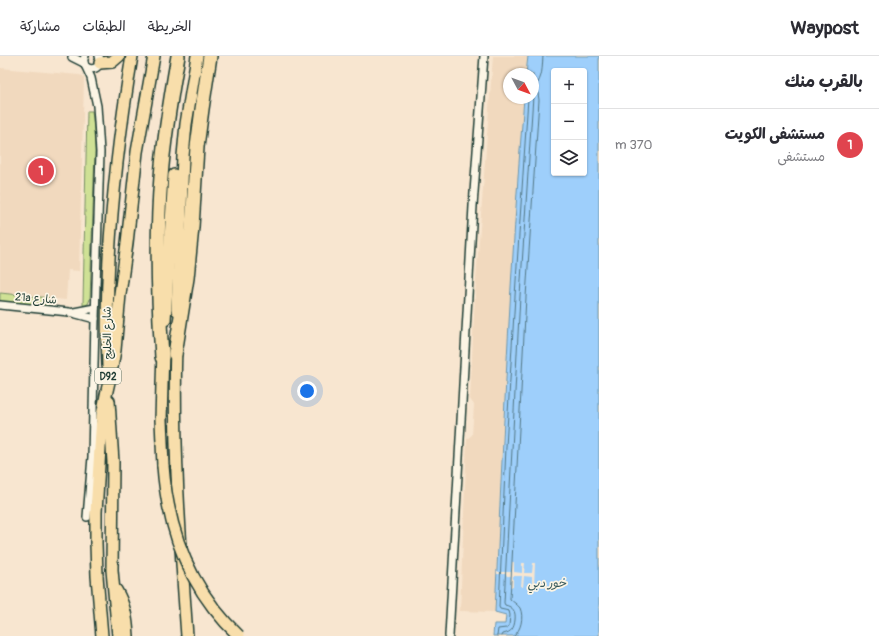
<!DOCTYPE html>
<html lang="ar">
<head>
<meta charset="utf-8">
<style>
  :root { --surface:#fff; --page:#f7f7f7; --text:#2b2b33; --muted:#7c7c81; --line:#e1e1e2; --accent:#1f6fb2 }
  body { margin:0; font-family:Pangolin,"Playpen Sans Arabic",sans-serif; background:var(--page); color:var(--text); direction:rtl }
  .controls { position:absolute; right:12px; top:12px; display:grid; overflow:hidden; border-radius:4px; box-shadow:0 1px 3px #0004 }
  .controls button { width:36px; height:36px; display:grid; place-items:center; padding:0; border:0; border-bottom:1px solid var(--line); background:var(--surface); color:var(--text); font:20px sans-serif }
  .compass { position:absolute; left:503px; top:12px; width:36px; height:36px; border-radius:50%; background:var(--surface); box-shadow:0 1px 3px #0004; rotate:131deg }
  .you { position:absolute; left:307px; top:335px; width:14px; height:14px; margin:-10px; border:3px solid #fff; border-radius:50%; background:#1a73e8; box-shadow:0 0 0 6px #1a73e833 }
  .badge { display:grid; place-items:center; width:26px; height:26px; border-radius:50%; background:var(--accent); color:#fff; font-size:13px; font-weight:700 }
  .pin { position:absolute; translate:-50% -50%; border:2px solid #fff; box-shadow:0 1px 4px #0006 }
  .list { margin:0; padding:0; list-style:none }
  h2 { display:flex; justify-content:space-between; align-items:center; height:52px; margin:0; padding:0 16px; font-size:17px }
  h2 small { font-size:13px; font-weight:400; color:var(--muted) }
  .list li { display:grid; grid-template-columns:26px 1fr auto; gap:12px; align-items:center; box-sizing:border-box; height:72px; padding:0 16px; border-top:1px solid var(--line) }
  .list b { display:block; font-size:15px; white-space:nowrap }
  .list p { margin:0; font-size:13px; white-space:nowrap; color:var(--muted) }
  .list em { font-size:13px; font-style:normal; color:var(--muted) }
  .icon { flex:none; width:22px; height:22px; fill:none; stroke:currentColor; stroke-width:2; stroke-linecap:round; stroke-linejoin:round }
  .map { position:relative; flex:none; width:599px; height:580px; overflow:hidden; direction:ltr }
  header { display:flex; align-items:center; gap:24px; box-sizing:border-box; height:56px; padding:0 20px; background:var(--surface); border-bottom:1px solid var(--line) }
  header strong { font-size:19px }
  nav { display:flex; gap:22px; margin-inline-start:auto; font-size:14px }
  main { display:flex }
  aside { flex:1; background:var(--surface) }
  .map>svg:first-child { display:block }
</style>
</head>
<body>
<header>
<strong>Waypost</strong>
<nav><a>الخريطة</a><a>الطبقات</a><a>مشاركة</a></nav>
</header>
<main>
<aside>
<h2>بالقرب منك<small></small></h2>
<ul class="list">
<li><span class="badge" style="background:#e0444e">1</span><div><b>مستشفى الكويت</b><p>مستشفى</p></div><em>370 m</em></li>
</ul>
</aside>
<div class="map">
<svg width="599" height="580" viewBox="0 0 599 580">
  <rect width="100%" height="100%" fill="#f8e6d0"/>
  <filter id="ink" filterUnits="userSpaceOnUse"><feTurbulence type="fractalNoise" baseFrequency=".025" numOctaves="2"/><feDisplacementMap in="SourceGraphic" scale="8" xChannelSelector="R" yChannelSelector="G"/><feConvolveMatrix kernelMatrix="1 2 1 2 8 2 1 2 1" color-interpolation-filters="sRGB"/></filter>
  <g filter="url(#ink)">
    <!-- built -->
    <g fill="#f1d9be">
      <polygon points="493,0 528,0 526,18 509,18 509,42 524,42 511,240 502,390 495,556 460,555 467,383 472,379 474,349 470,343 475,238"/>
      <polygon points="0,12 79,19 83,20 84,22 79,215 68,214 66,244 0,237"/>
    </g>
    <!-- green -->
    <g fill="#cfe195" stroke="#778f64">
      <polygon points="87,55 92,55 94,74 95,94 90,243 88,248 85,249 83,249 83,247"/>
      <polygon points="0,237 50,242 49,249 48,251 0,247"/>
    </g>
    <!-- water -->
    <path fill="#9ecffb" stroke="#6b95ab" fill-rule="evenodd" d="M528 0H599V580H493L494 568H505L506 559 495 556C503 384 510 213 524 42H533V18H526ZM554 15H584V117H554Z"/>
    <!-- pier -->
    <polygon fill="#f8e6d0" points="512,506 514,506 514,516 522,517 522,507 525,507 524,517 532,517 533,507 535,507 534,531 532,531 532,521 524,520 523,531 521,531 522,520 513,520 513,531 510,531 511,520 507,520 506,518 497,518 497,516 511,516"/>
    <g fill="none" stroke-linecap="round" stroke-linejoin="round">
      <!-- shore -->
      <g stroke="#527784" stroke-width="1">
        <polyline points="497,580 498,573 506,572 509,570 510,559 509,555 500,553 499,551 506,391 515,240 528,42"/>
        <path d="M502 580 503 578C512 576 514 572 515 564 516 555 513 551 505 549L504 547 520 240 533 40"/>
        <path d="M514 580C521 574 524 561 520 552 517 548 513 546 510 543L526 241 539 44 538 37 535 31C543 21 542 12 543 0"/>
      </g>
      <!-- street casing -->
      <g stroke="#1f3d34" stroke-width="10">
        <g id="street">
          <path d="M85 0C78 17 105 17 99 0"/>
          <polyline points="72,1 84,7"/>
          <polyline points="86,11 91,22 97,50 98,65 100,96 95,263 92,401 87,461"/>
          <polyline points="0,249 69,256 95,263"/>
          <polyline points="74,256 95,252"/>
          <polyline points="449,580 473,150 484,0"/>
        </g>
      </g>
      <!-- primary casing -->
      <g stroke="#1f3d34" stroke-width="14">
        <g id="primary">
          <polyline points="100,7 112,6 119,0"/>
          <polyline points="177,254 183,100 186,68 197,0"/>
          <polyline points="165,264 174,119"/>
          <path d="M176 289C173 386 180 483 187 580"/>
          <path d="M108 310C104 206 115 102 132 0"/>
          <polyline points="109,345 113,406 112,514 118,580"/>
          <polyline points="163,410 161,364 163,293"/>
          <path d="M116 534C125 549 127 563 128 580"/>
          <polyline points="102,580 97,520 96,487 96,456 102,360 106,339 111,317 115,294 120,238 127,187 137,96 154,0"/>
        </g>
      </g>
      <!-- highway casing -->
      <g stroke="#1f3d34" stroke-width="16">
        <g id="highway">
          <polyline points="175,298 187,222 192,171 197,91 202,53 210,0"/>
          <path d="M162 301C158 241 156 181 161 121 164 80 171 40 178 0"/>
        </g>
      </g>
      <!-- street -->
      <use href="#street" stroke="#fcf5e5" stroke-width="7"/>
      <!-- primary -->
      <use href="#primary" stroke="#f8deab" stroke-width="11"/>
      <!-- highway -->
      <use href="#highway" stroke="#f8deab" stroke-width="13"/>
      <!-- primary-bridge casing -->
      <g stroke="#1f3d34" stroke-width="14" stroke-linecap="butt">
        <path id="primary-bridge" d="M163 410C168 476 190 534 239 580"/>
      </g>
      <!-- primary-bridge -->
      <use href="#primary-bridge" stroke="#f8deab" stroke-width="11"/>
    </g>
  </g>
  <g text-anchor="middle" stroke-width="3.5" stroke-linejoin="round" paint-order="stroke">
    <!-- shield labels -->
    <rect fill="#fcf5e5" stroke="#617469" stroke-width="1" x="95" y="312" width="26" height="16" rx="3"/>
    <g font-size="10" font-weight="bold" fill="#1f3d34">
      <text x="108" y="324">D92</text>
    </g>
    <!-- street labels -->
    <g font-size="11" fill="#1f3d34" stroke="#fcf5e5">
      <text transform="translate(36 242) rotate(5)" y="4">21a شارع</text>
      <text transform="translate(107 277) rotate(-91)" y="4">شارع الخليج</text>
    </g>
    <!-- water labels -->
    <g font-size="12" font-style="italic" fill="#385a5c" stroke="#fcf5e5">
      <text x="547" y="531">خور دبي</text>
    </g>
  </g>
</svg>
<div class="controls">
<button>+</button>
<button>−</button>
<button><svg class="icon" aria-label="layers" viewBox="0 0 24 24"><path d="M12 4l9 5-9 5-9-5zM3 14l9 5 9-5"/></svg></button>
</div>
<svg class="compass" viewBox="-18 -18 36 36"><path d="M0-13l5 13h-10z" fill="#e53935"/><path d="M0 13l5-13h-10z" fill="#7c7c81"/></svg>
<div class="you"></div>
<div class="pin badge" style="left:41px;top:115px;background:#e0444e">1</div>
</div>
</main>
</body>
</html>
